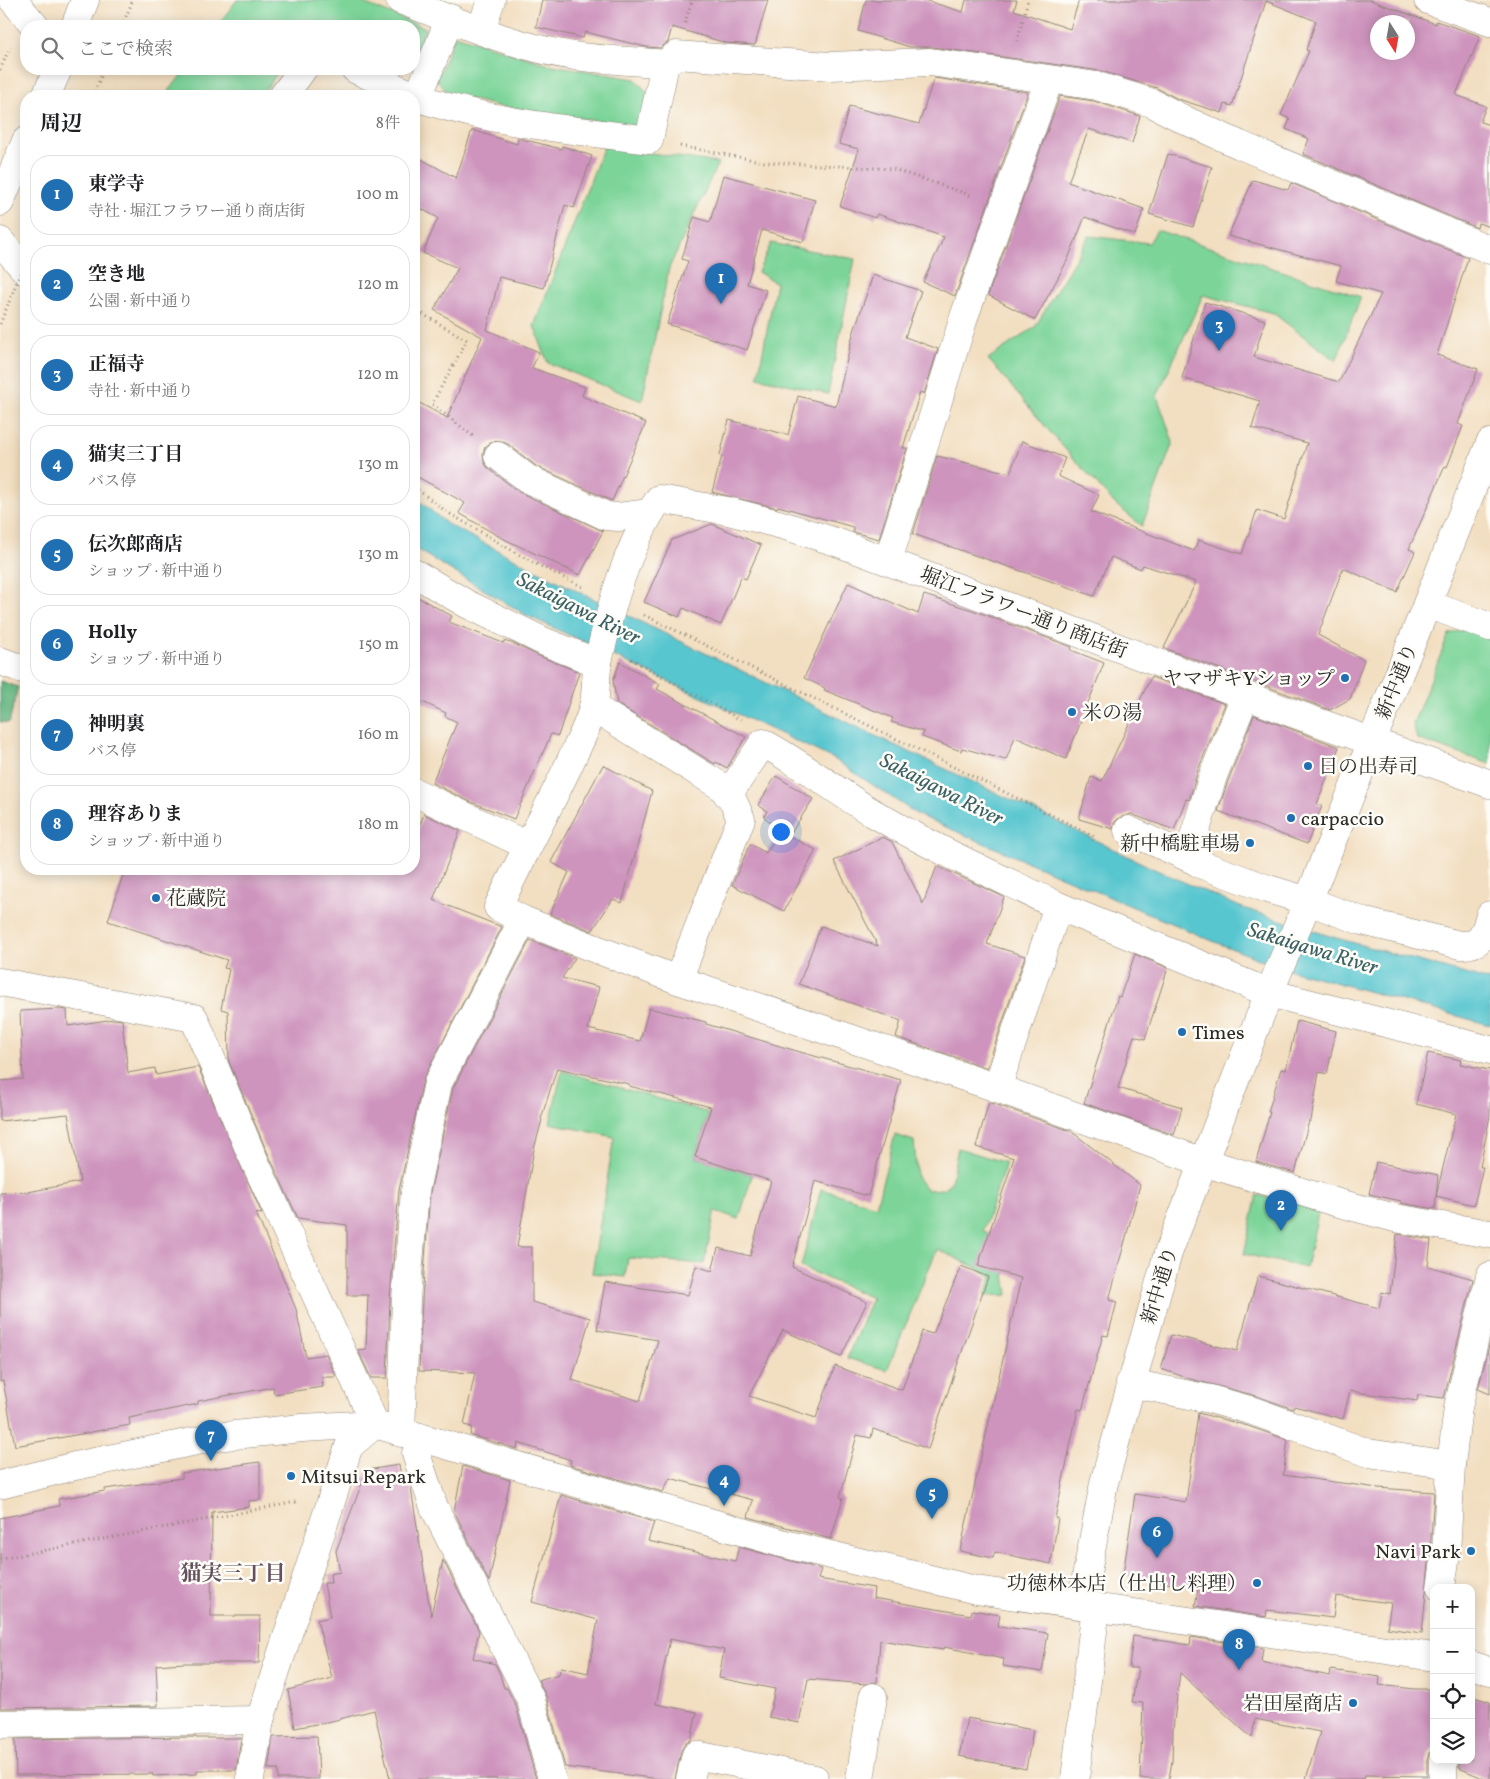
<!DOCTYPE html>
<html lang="ja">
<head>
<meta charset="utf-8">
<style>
  :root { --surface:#fff; --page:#f2f2f2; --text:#202124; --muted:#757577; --line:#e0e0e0; --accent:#1f6fb2 }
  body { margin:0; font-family:Vollkorn,"Noto Serif JP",serif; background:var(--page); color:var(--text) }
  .controls { position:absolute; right:15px; bottom:15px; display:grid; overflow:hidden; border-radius:10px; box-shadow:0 2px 12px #0003 }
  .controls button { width:45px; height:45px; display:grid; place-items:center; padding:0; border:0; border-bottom:1px solid var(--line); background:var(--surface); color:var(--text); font:25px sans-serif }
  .compass { position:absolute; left:1370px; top:15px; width:45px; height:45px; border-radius:50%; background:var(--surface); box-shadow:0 2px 12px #0003; rotate:169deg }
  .you { position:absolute; left:780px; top:831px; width:18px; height:18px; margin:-12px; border:4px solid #fff; border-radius:50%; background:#1a73e8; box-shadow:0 0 0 8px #1a73e833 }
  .badge { display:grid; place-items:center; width:32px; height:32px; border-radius:50%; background:var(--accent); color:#fff; font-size:16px; font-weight:700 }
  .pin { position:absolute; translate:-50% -41px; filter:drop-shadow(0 1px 2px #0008) }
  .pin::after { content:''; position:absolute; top:26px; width:18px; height:15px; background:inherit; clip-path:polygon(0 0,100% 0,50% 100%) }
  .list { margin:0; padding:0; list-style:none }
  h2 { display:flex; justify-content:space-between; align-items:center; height:65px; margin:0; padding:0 20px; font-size:21px }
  h2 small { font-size:16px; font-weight:400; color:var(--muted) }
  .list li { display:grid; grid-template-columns:32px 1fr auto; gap:15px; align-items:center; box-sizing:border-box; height:80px; margin:0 10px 10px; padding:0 10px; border:1px solid var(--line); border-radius:20px }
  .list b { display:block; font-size:19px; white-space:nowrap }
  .list p { margin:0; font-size:16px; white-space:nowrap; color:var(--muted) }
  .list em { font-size:16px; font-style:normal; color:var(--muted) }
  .icon { flex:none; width:28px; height:28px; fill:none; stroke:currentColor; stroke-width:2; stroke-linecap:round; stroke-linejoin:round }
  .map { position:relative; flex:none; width:1490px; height:1779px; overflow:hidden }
  .search { position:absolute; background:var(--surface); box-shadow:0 2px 12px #0003; left:20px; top:20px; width:400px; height:55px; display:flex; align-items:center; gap:12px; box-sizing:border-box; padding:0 18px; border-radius:20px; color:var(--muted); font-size:19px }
  .panel { position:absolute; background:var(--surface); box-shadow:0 2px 12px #0003; left:20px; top:90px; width:400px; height:785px; border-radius:20px }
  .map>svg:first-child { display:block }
</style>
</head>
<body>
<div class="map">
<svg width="1490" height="1779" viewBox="0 0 1490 1779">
  <rect width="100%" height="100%" fill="#fdfcf7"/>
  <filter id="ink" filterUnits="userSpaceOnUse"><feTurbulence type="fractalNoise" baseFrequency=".02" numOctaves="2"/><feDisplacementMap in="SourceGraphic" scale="10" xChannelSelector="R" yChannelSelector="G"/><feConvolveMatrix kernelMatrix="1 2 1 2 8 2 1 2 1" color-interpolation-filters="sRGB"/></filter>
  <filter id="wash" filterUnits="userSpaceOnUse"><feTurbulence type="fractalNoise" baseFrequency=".0096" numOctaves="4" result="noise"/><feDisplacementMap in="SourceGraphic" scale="20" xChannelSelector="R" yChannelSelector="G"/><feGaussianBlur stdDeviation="1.12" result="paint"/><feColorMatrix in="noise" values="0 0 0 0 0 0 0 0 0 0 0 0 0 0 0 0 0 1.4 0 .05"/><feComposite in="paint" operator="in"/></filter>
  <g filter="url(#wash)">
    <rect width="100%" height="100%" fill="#f2dec0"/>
    <!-- green -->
    <g fill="#7cd499" stroke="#548062">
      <polygon points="237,0 356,0 426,28 414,56 414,26 217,26"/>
      <polygon points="455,35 547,64 635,79 648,93 643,120 632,126 497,106 447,93 437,79"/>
      <polygon points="186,69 280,69 261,96 165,96"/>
      <polygon points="604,146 718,163 669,268 642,401 548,363 534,326"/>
      <polygon points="1157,230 1361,297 1336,361 1273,313 1203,295 1157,396 1173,442 1142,526 1115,504 1057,440 988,359 1035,327 1089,236 1149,243"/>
      <polygon points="771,243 855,259 828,394 758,377 776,283 758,272"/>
      <polygon points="1467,629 1490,637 1490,764 1417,739 1413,724 1449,634"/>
      <polygon points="562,1071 709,1113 695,1157 752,1175 739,1219 715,1211 704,1264 628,1258 625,1277 592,1273 614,1137 550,1123"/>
      <polygon points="895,1135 914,1141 917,1177 927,1190 943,1189 951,1182 958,1148 1006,1163 983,1231 1013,1240 1005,1275 1008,1295 985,1296 993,1276 937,1249 887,1370 847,1358 872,1298 801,1267 821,1189 876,1206"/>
      <polygon points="1257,1195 1319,1209 1306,1268 1244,1254"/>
    </g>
    <!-- forest -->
    <polygon fill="#65b681" stroke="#487056" points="0,681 18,687 9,723 0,722"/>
    <!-- water -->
    <polygon fill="#59c6cf" stroke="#42787d" points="414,496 447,524 565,585 886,741 1052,819 1150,867 1240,907 1333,937 1490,981 1490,1025 1280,967 1215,942 918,815 834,759 526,615 414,548"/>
    <!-- pier -->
    <polygon fill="#f2dec0" points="8,28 26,55 26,69 36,69 53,96 26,96 26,219 0,186 0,46"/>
    <g id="blocks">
      <!-- building -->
      <g fill="#ce94bd" fill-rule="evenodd">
        <polygon points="542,0 768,0 755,45 726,43 672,27 668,42 660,48 646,47 585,32 583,38 536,27"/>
        <path d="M866 0H924L963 12 966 0H1017L1014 10 1070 29 1079 0H1370L1436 24V21L1480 36 1456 95 1486 106 1480 122 1490 125V227L1478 223 1477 228 1303 154 1309 139 1286 129 1290 119 1281 115 1309 51 1306 50 1316 21 1266 1 1232 106 1225 104 1222 113 1178 99 1157 88 1101 71 932 47H910L858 31ZM1378 22H1408V52H1378Z"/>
        <polygon points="934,78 1028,92 955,296 923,282 944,237 877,214 875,218 840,206 859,149 839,144 849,106 919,124"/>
        <polygon points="1060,96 1094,101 1140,116 1132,143 1089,129 1068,182 1144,209 1135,235 1085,217 1068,259 1035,320 988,295"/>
        <polygon points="472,130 517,144 518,138 561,149 562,146 592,156 574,208 565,205 544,288 499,277 487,330 539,352 532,368 585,387 582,396 646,423 612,501 536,466 508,444 500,441 492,442 485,447 483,454 484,462 488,468 519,492 603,531 580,575 500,537 459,513 465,503 414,475 414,400 447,418 482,337 434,310 458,268 423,253 438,218 414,205 414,155 456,178"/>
        <polygon points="1168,154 1212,167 1193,227 1149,214"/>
        <polygon points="723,175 815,200 803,242 762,230 747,284 766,290 747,350 667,324 688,261 682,259 694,217 710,222"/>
        <polygon points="1253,180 1288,190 1291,183 1468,258 1437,355 1478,369 1458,424 1463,426 1447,467 1445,466 1409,549 1415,552 1397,592 1343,568 1318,635 1364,660 1350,699 1330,710 1164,648 1196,582 1143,565 1141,569 1111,557 1094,596 913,534 937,456 1010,473 1022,441 1065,458 1058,476 1099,495 1091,512 1194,551 1198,540 1242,554 1257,510 1284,519 1307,443 1252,428 1260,401 1182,378 1205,302 1265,320 1254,357 1339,382 1381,294 1336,281 1341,266 1228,236"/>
        <polygon points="873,275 921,291 905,337 938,349 924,394 920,392 903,448 907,448 879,539 853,532 853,527 778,506 777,508 712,492 722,456 720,455 729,420 788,435 798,396 836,406 853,334"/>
        <polygon points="712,524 761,545 746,579 741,577 721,625 683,608 679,617 644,602 672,540"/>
        <polygon points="848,583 918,614 924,595 972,610 1072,647 1071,650 1104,663 1066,759 1015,737 1006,760 962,748 961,751 922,737 924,732 891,722 893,718 824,690 825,688 804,678"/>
        <polygon points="414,595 452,616 449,622 503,643 504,641 514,644 539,656 579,672 558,736 551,734 514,819 471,802 432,783 457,722 445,716 446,713 414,698"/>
        <polygon points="620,662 660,684 657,689 746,737 727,768 716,762 715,764 617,704 613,681"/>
        <polygon points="1151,677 1225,704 1198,770 1189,800 1186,799 1174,830 1131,814 1119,818 1114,823 1113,829 1079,819 1091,777 1102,781"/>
        <polygon points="1254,715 1339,747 1317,804 1322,806 1307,844 1218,811 1228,781"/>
        <polygon points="603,765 652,791 622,903 613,899 592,931 550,914 569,872 551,862"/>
        <polygon points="776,776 813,799 789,836 764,817 767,811 758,805"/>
        <polygon points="424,814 460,831 433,900 502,927 423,1080 399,1190 390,1298 387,1378 371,1378 358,1350 366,1349 368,1295 347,1295 347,1225 298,1218 264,1145 229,1062 228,1011 221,1009 229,969 224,968 227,960 108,921 125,869 414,869 414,840"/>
        <polygon points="780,831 816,850 784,911 732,885 750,844 766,853"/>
        <polygon points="883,837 892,842 923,904 937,866 1004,897 987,944 1025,956 987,1068 896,1037 901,1021 799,984 821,926 878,946 834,861"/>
        <path d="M530 940 575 958 562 978 599 987 588 1029 640 1041 649 1008 706 1022V1024L800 1052 901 1080 868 1196 815 1181 792 1267 867 1302 841 1357 783 1330 749 1396 816 1418 835 1366 902 1390 922 1331 933 1334 961 1266 988 1277 928 1449 873 1429 871 1438 857 1435 840 1497 843 1498 831 1539 748 1517 753 1500 670 1478 663 1492 570 1465 571 1460 518 1443 517 1449 470 1435 472 1427 464 1425 475 1373 419 1371 422 1300 430 1193 453 1088ZM557 1068 629 1084V1086L711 1107 695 1157 771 1181 750 1256 718 1248 712 1271 696 1266 688 1295 605 1282 597 1330 658 1340 640 1401 572 1380 590 1318 532 1302V1247H517L534 1149 542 1120 541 1119Z"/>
        <polygon points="1135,954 1168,968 1145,1039 1134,1036 1118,1088 1182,1107 1174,1135 1084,1103 1118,996 1120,997"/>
        <polygon points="59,1009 67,1010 68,1026 114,1019 122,1020 128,1073 155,1068 156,1075 198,1067 262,1214 256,1213 296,1309 306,1357 326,1354 336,1377 322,1377 323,1387 274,1394 273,1387 198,1401 198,1404 129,1418 130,1425 15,1446 3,1381 0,1382 0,1193 28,1192 80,1182 68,1114 0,1121 0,1081 23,1079 20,1011"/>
        <polygon points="1297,1021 1336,1031 1327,1074 1319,1072 1311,1121 1309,1121 1295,1173 1256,1162 1270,1112 1268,1112 1281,1069 1286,1070"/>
        <polygon points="1428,1053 1461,1060 1460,1064 1490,1070 1490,1116 1480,1167 1483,1167 1474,1205 1436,1196 1456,1114 1416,1104"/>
        <polygon points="989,1102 1071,1131 1140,1185 1109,1300 1117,1302 1108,1336 1103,1335 1082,1410 1078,1409 1055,1518 1058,1518 1051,1564 995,1552 993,1558 960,1551 1021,1278 978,1266 1014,1158 976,1147"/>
        <polygon points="1376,1162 1438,1175 1435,1209 1401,1203 1401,1201 1369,1194"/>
        <polygon points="1397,1234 1431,1240 1428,1266 1473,1279 1444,1398 1418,1395 1417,1401 1350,1391 1343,1419 1294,1406 1293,1409 1257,1396 1190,1379 1161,1369 1171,1335 1237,1351 1258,1276 1379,1308 1382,1292 1390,1294"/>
        <polygon points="1490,1342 1490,1394 1478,1389"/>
        <polygon points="1198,1413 1248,1426 1288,1440 1283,1475 1378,1488 1434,1492 1430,1552 1422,1633 1387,1628 1391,1603 1336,1596 1333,1618 1267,1610 1266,1617 1195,1606 1198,1589 1123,1575 1135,1494 1186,1502"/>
        <polygon points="260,1462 260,1500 249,1501 249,1507 212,1512 211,1616 260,1616 259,1663 183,1663 156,1665 158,1706 0,1708 0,1518 59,1506 58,1499 105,1491 105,1489 182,1478 182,1473"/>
        <polygon points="399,1465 402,1481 408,1480 411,1488 431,1616 443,1560 479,1631 473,1658 495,1664 500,1674 504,1688 507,1688 516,1706 536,1779 390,1779 374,1710 332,1721 295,1728 288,1690 332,1678 317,1620 330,1617 324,1583 331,1583 330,1574 340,1572 336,1551 367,1470"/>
        <polygon points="463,1466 510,1480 489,1582 454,1511"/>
        <polygon points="561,1495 654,1522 648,1541 735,1561 739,1547 821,1569 818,1579 874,1588 873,1598 971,1615 972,1610 1000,1615 998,1626 1048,1633 1042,1672 1003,1666 1004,1659 944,1647 943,1650 880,1640 877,1682 866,1684 808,1679 799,1723 769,1717 775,1689 719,1678 724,1650 670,1639 656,1704 697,1712 691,1740 685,1744 681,1751 675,1779 659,1779 565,1767 546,1696 538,1680 559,1674 561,1667 588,1673 598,1620 532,1602"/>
        <polygon points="1133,1636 1190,1645 1191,1637 1263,1648 1261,1662 1330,1676 1331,1670 1380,1677 1379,1685 1415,1689 1434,1689 1434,1748 1429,1753 1427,1760 1427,1776 1365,1775 1364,1779 1306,1779 1320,1732 1255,1719 1252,1738 1180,1673 1173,1729 1172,1761 1169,1779 1140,1779 1143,1703 1132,1702 1138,1668 1129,1668"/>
        <polygon points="1471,1696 1490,1702 1490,1779 1485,1779 1459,1768 1459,1760 1471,1760"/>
        <polygon points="967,1718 1033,1730 1026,1769 959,1756"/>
        <polygon points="317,1736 319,1779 278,1779 278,1769 268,1769 273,1737"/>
        <polygon points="196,1737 196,1738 241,1738 236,1770 197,1770 197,1774 153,1776 153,1774 16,1775 15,1739"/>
      </g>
    </g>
  </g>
  <g filter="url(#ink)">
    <use href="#blocks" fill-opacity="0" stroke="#8e8476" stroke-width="1"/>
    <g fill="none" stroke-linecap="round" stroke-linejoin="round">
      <!-- minor casing -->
      <g stroke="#8e8476" stroke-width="29">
        <g id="minor">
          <polyline points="13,0 35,26"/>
          <path d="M400 0C456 21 514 47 574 56 604 60 635 61 665 64"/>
          <polyline points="1428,0 1490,22"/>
          <polyline points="75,26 85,0"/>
          <polyline points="481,30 491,0"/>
          <path d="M355 69C379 80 403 92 428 101 500 124 576 130 649 140L665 64 676 55 830 66 930 62 1097 86 1152 103 1187 121 1240 145 1490 250"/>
          <polyline points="46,96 58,69"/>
          <polyline points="283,96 303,69"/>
          <polyline points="418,97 450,18"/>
          <polyline points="0,202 26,141"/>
          <polyline points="0,241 26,271"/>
          <polyline points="498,456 528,479 606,516 618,517 650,513"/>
          <polyline points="888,561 965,314 1049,80"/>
          <polyline points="414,573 467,604 545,642 598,663"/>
          <polyline points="1427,604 1490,627"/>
          <polyline points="0,661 26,670"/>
          <path d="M1245 696 1213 776 1190 849 1200 864 1268 889 1308 901 1362 921 1460 945C1483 946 1484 934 1490 915"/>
          <polyline points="593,707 722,787 733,801 741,819 678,980"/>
          <path d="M1490 784 1287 711 836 542 782 525 728 511 659 499C626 548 611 606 598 662 595 677 597 693 593 708 588 726 579 743 571 760 548 810 521 857 498 907L523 920 588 946 678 980 997 1088 1203 1162 1335 1202 1395 1218 1490 1234"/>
          <polyline points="414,792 528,846"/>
          <path d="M728 795 763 743C802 764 836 791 873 813 933 848 996 876 1058 906"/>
          <polyline points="1128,830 1198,862"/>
          <polyline points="0,982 194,1018 250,1151 375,1424 349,1446 260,1720 250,1779"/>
          <polyline points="997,1088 1058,906 1269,993 1490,1050"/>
          <polyline points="1130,1383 1210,1399 1253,1411 1368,1453 1451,1465"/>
          <polyline points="401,1433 406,1299 415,1191 438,1083 523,920"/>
          <polyline points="420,1437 416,1454 434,1507 531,1700 552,1779"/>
          <polyline points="0,1485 75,1466 216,1437 302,1428 375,1424 781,1543 976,1590 1434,1657"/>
          <polyline points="1441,1588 1446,1554 1451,1465 1458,1407 1490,1276"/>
          <polyline points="1081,1604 1104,1483 1168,1253 1269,993 1308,901 1427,604 1490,443"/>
          <polyline points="1471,1665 1490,1671"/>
          <polyline points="0,1724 260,1720"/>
          <polyline points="690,1779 696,1755 815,1779"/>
          <polyline points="860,1779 873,1697"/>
          <polyline points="1075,1779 1096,1607"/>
          <polyline points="1443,1779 1443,1760"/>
        </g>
      </g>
      <!-- path -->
      <g stroke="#8e8476" stroke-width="3" stroke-dasharray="1 4" stroke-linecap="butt">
        <polyline points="685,23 692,0"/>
        <polyline points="122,26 133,0"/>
        <polyline points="1017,41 1028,0"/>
        <polyline points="0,70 10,47"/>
        <polyline points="93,96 104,69"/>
        <polyline points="680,146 765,162 893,169 973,196"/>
        <polyline points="414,309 467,340 432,404 474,437"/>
        <polyline points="0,324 9,302"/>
        <polyline points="414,487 447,512 530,561 585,588"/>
        <polyline points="644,615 1096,837"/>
        <polyline points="631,659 741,720"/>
        <polyline points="0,1559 296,1502"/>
      </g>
      <!-- minor -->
      <use href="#minor" stroke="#fff" stroke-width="28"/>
      <!-- path-bridge -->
      <polyline stroke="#8e8476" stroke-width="3" stroke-dasharray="1 4" stroke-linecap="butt" points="9,302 26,259"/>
    </g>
  </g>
  <!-- markers -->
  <g fill="#1f6fb2" stroke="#fdfcf7" stroke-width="2">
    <circle cx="1345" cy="678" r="5"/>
    <circle cx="1072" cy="712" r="5"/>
    <circle cx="1308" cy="766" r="5"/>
    <circle cx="1291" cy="818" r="5"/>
    <circle cx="1250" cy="843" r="5"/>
    <circle cx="156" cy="898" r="5"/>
    <circle cx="1182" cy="1032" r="5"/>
    <circle cx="291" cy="1476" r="5"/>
    <circle cx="1471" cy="1551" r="5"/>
    <circle cx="1257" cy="1583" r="5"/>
    <circle cx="1353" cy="1703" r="5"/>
  </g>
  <g text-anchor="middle" stroke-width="5" stroke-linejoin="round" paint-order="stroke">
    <!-- street labels -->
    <g font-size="20" fill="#2b2b2b" stroke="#fdfcf7">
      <text transform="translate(1024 612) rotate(21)" y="7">堀江フラワー通り商店街</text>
      <text transform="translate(1396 681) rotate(-68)" y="7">新中通り</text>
      <text transform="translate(1159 1285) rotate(-73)" y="7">新中通り</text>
    </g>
    <!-- poi labels -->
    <g font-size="20" fill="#2b2b2b" stroke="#fdfcf7" text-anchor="start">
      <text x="1335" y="685" text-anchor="end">ヤマザキYショップ</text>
      <text x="1082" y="719">米の湯</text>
      <text x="1318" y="773">日の出寿司</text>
      <text x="1301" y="825">carpaccio</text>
      <text x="1240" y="850" text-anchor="end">新中橋駐車場</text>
      <text x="166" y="905">花蔵院</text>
      <text x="1192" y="1039">Times</text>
      <text x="301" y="1483">Mitsui Repark</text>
      <text x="1461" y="1558" text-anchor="end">Navi Park</text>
      <text x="1247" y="1590" text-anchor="end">功徳林本店（仕出し料理）</text>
      <text x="1343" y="1710" text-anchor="end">岩田屋商店</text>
    </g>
    <!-- water labels -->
    <g font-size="21" font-style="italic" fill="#3b6164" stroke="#fdfcf7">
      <text transform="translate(579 608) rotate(27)" y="7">Sakaigawa River</text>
      <text transform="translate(942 789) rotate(27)" y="7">Sakaigawa River</text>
      <text transform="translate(1313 948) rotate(17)" y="7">Sakaigawa River</text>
    </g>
    <!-- neighbourhood labels -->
    <g font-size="21" font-weight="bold" fill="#64505e" stroke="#fdfcf7">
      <text x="233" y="1580">猫実三丁目</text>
    </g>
  </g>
</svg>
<div class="controls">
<button>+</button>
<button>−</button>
<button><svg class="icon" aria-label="locate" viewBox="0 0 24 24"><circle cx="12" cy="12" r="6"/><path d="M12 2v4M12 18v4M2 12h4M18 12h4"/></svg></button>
<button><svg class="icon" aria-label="layers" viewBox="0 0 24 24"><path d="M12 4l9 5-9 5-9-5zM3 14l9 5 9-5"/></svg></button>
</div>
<svg class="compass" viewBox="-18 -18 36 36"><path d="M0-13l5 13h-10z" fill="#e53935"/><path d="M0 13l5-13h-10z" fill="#757577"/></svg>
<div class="you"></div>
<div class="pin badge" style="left:721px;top:304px">1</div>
<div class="pin badge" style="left:1281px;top:1231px">2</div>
<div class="pin badge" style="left:1219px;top:351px">3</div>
<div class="pin badge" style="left:724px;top:1506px">4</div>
<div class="pin badge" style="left:932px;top:1519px">5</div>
<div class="pin badge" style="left:1157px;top:1558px">6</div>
<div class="pin badge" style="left:211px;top:1461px">7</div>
<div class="pin badge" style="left:1239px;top:1670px">8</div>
<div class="search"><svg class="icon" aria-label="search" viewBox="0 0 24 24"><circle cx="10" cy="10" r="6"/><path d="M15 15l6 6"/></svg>ここで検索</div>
<section class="panel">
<h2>周辺<small>8件</small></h2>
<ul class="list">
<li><span class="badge">1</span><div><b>東学寺</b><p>寺社 · 堀江フラワー通り商店街</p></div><em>100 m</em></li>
<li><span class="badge">2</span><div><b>空き地</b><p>公園 · 新中通り</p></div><em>120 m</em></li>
<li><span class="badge">3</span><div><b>正福寺</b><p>寺社 · 新中通り</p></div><em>120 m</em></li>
<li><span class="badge">4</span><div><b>猫実三丁目</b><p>バス停</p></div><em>130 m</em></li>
<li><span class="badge">5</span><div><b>伝次郎商店</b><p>ショップ · 新中通り</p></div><em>130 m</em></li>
<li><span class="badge">6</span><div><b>Holly</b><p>ショップ · 新中通り</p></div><em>150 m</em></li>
<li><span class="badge">7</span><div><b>神明裏</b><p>バス停</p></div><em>160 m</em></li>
<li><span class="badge">8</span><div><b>理容ありま</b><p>ショップ · 新中通り</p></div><em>180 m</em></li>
</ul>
</section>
</div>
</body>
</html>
